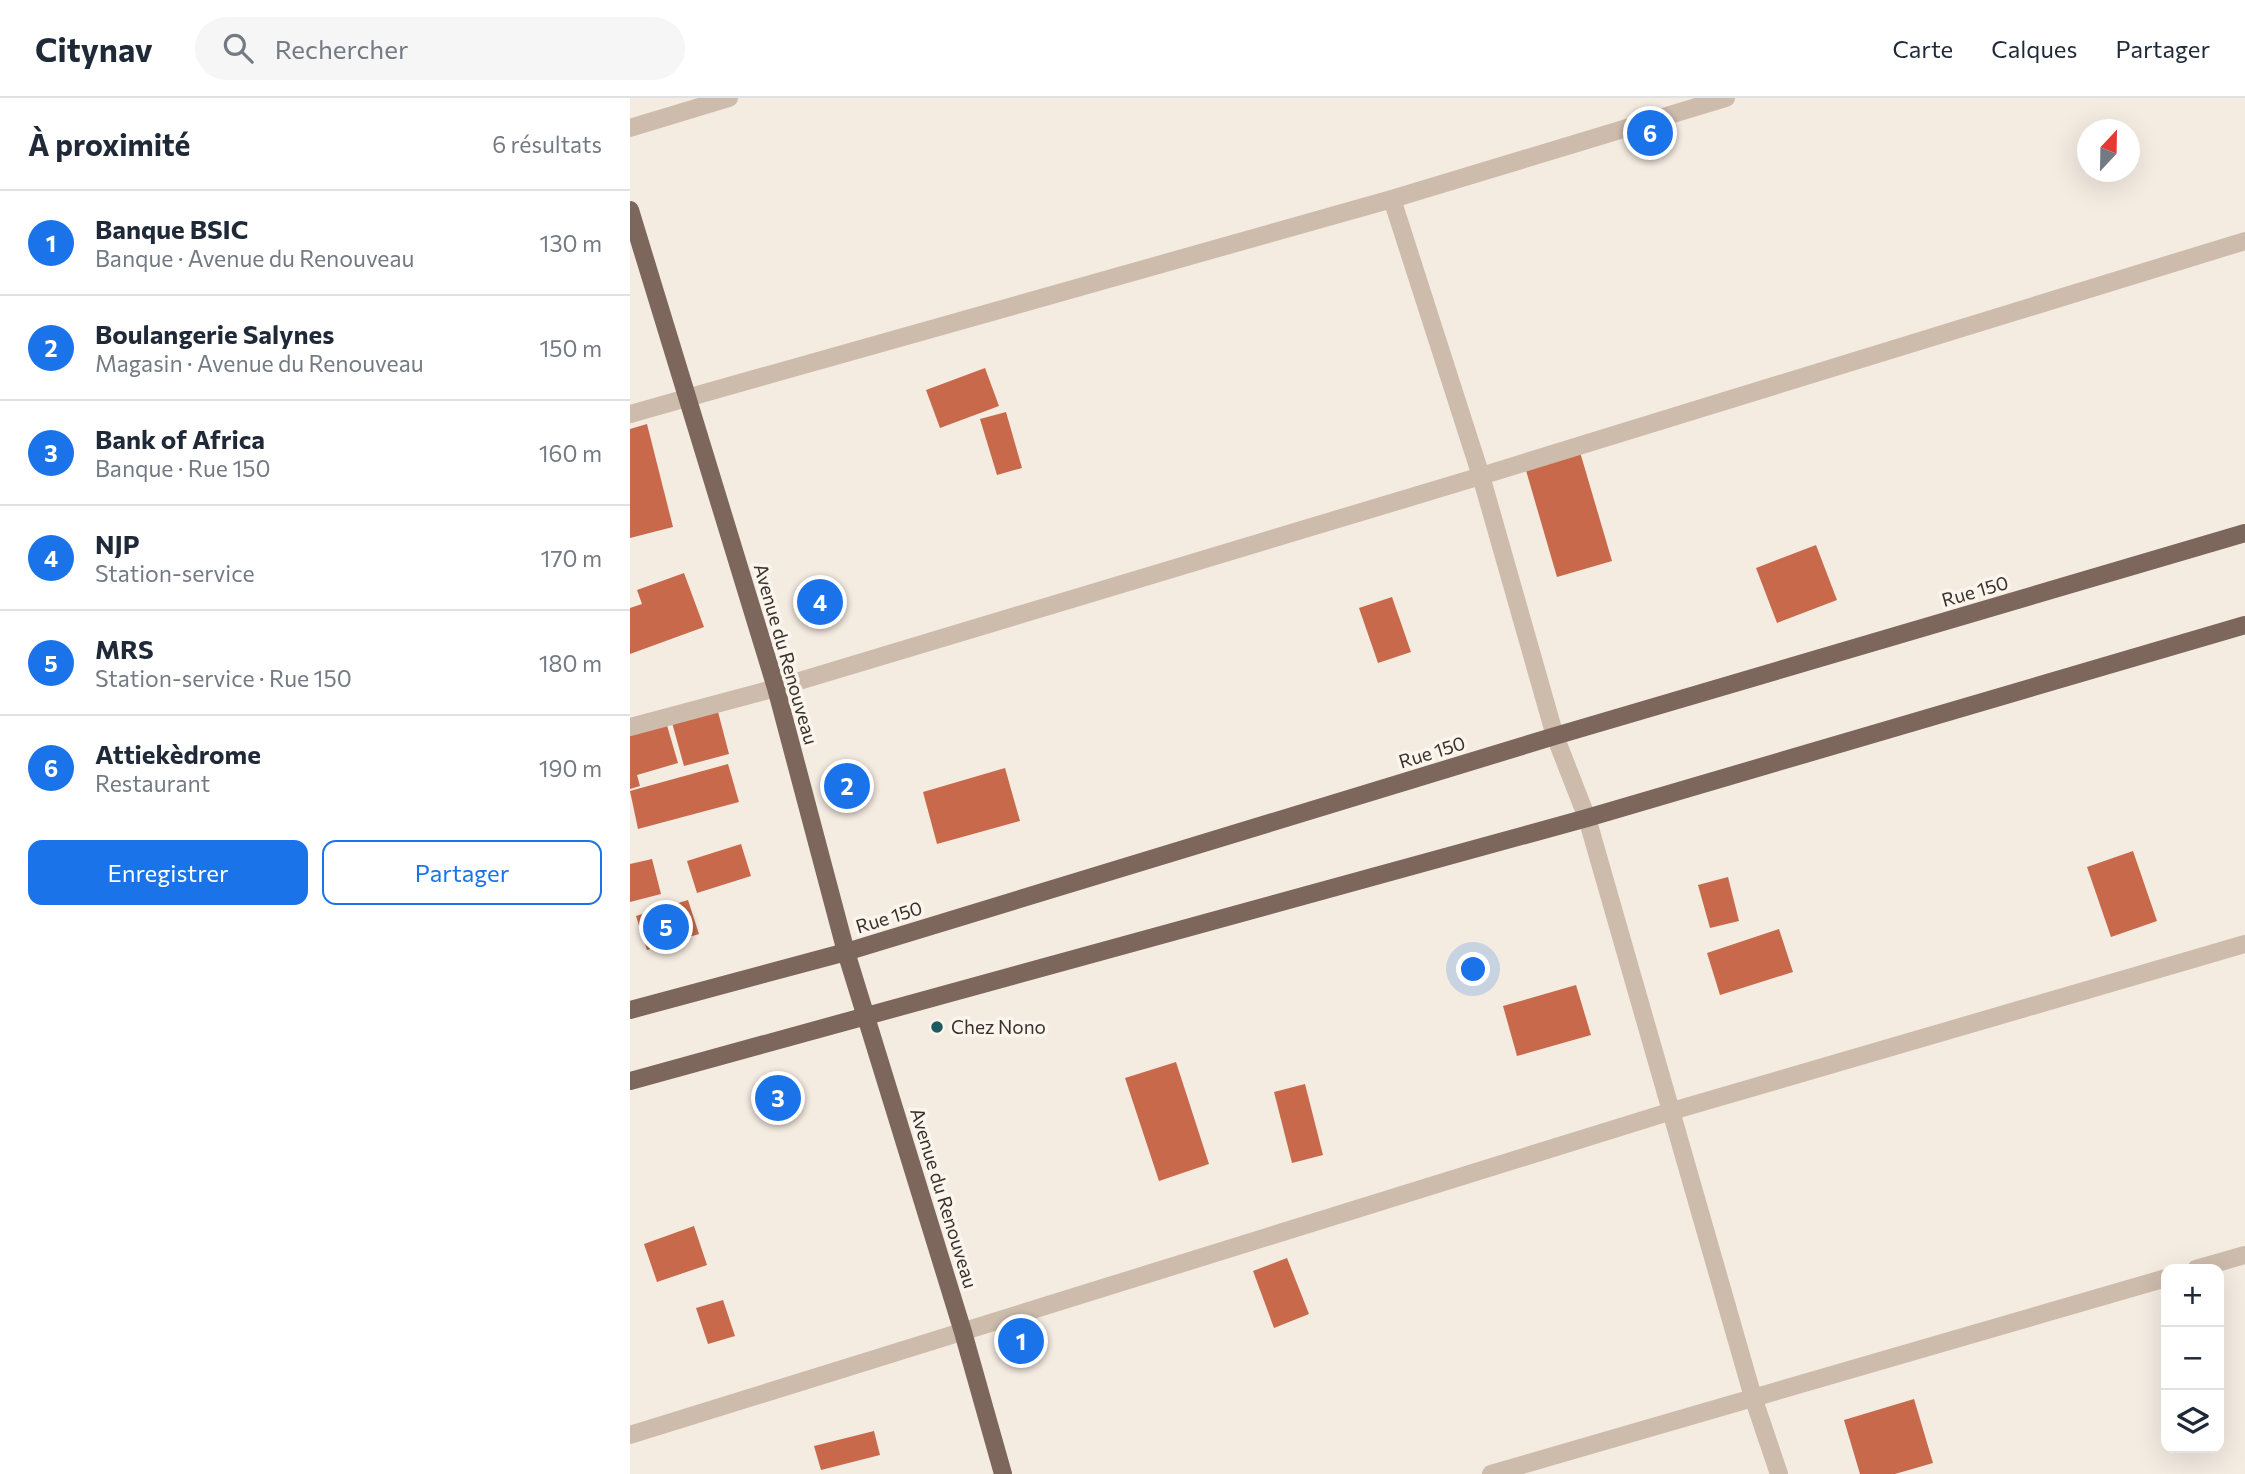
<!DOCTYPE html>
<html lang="fr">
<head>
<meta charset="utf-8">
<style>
  :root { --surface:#fff; --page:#f6f6f7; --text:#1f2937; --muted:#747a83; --line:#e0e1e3; --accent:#1a73e8 }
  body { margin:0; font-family:Commissioner,sans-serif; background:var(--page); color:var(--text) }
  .controls { position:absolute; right:21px; bottom:21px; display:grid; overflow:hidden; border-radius:14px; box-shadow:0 7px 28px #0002 }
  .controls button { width:63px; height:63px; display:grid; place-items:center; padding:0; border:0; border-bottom:2px solid var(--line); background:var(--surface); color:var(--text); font:35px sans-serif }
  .compass { position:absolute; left:1447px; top:21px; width:63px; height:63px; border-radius:50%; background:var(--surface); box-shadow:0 7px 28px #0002; rotate:22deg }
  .you { position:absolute; left:844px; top:872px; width:24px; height:24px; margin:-18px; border:5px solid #fff; border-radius:50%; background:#1a73e8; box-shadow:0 0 0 10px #1a73e833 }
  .badge { display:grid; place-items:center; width:46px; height:46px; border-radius:50%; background:var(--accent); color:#fff; font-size:23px; font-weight:700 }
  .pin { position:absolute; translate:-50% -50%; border:4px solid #fff; box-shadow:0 2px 7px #0006 }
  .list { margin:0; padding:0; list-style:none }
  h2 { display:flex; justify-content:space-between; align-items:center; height:91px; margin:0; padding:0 28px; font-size:30px }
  h2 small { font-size:23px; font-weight:400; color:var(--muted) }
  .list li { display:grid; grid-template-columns:46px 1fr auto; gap:21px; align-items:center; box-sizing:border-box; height:105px; padding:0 28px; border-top:2px solid var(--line) }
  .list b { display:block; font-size:26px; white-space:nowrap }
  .list p { margin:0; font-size:23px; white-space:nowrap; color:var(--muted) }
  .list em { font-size:23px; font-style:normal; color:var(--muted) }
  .actions { display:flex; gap:14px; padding:21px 28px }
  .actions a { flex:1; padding:16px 0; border:2px solid var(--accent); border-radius:14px; text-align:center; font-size:24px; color:var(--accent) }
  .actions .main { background:var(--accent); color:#fff }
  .icon { flex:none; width:38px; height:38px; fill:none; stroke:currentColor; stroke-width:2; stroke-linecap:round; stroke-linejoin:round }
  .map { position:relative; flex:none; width:1615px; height:1376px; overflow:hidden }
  header { display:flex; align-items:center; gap:42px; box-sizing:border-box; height:98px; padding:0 35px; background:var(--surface); border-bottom:2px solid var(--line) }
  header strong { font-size:33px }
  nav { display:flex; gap:38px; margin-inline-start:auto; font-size:24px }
  .search { width:490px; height:63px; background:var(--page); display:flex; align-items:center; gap:18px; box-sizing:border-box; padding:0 24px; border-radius:38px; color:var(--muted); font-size:26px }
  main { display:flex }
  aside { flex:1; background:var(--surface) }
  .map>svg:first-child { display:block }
</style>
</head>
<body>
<header>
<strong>Citynav</strong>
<div class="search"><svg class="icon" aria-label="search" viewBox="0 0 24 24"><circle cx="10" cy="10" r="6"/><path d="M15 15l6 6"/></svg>Rechercher</div>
<nav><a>Carte</a><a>Calques</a><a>Partager</a></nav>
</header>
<main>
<aside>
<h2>À proximité<small>6 résultats</small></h2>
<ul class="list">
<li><span class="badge">1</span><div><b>Banque BSIC</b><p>Banque · Avenue du Renouveau</p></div><em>130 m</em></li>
<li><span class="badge">2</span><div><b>Boulangerie Salynes</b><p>Magasin · Avenue du Renouveau</p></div><em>150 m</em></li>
<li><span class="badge">3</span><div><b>Bank of Africa</b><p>Banque · Rue 150</p></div><em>160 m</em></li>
<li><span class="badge">4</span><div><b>NJP</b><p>Station-service</p></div><em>170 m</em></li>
<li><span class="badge">5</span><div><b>MRS</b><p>Station-service · Rue 150</p></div><em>180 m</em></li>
<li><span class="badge">6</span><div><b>Attiekèdrome</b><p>Restaurant</p></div><em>190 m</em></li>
</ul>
<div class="actions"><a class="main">Enregistrer</a><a>Partager</a></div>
</aside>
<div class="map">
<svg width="1615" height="1376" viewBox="0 0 1615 1376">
  <rect width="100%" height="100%" fill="#f4ebe1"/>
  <!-- building -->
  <g fill="#c8694b">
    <polygon points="355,270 369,308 310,330 296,292"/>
    <polygon points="376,314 392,370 367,377 350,321"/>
    <polygon points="17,326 43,429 0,440 0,331"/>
    <polygon points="950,354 982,463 927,479 895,369"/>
    <polygon points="1186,447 1207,502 1147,525 1126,470"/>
    <polygon points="54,475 74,529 0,556 0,510 12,506 7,492"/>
    <polygon points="762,499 781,554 748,565 729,510"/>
    <polygon points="87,610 99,656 54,668 41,621"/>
    <polygon points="36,624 48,665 7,677 10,688 0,691 0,634"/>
    <polygon points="98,666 109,704 8,731 0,693"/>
    <polygon points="375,670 390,723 307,746 293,694"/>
    <polygon points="111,746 121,778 67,795 57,763"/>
    <polygon points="1503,753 1527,823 1481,839 1457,769"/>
    <polygon points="22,761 31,796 0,804 0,766"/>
    <polygon points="1098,779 1109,823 1080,830 1068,787"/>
    <polygon points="58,802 69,836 17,852 6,818"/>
    <polygon points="1149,831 1163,874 1090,897 1077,855"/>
    <polygon points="946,887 961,937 887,958 873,908"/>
    <polygon points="546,964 579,1066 529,1083 495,980"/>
    <polygon points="675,986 693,1057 662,1065 644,994"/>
    <polygon points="64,1128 77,1167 27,1184 14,1146"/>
    <polygon points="657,1160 679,1216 644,1230 623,1173"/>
    <polygon points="93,1202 105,1238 78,1246 66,1210"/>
    <polygon points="1284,1301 1303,1365 1265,1376 1230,1376 1214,1322"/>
    <polygon points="244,1333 250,1357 191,1372 184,1348"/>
  </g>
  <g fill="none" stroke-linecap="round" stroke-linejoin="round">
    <!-- minor -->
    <g stroke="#cdbbac" stroke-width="18">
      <polyline points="0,30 99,0"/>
      <polyline points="762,101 851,378 925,638 957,720 1123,1299 1149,1376"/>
      <polyline points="0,316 762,101 1096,0"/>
      <polyline points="0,629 146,590 851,378 1615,143"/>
      <polyline points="1566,1171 1615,1157"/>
      <polyline points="0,1337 1042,1013 1615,846"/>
      <polyline points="861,1376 1536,1180"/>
    </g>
    <!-- major -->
    <g stroke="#7d675c" stroke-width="18">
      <polyline points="0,112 146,590 216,854 333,1234 373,1376"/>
      <polyline points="0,912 216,854 925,638 1615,435"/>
      <polyline points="0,983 957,720 1615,527"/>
    </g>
  </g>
  <!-- markers -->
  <circle fill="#1f5a5e" stroke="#fbf5ee" stroke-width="2.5" cx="307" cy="929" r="7"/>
  <g text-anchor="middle" stroke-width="7" stroke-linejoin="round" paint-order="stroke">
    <!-- street labels -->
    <g font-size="19" fill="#3b302b" stroke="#fbf5ee">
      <text transform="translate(1345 493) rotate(-16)" y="7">Rue 150</text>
      <text transform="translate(156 556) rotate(74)" y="7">Avenue du Renouveau</text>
      <text transform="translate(802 654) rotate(-17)" y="7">Rue 150</text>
      <text transform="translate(259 819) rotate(-17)" y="7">Rue 150</text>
      <text transform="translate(314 1100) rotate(73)" y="7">Avenue du Renouveau</text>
    </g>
    <!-- poi labels -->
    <g font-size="19" fill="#3b302b" stroke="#fbf5ee" text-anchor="start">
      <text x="321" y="936">Chez Nono</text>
    </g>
  </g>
</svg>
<div class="controls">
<button>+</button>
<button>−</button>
<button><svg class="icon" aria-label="layers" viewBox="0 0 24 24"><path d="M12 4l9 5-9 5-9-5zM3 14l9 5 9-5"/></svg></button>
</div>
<svg class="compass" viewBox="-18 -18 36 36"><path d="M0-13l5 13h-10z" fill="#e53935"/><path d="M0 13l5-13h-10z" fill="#747a83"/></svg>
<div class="you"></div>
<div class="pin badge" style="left:391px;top:1243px">1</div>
<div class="pin badge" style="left:217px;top:688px">2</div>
<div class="pin badge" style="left:148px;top:1000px">3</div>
<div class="pin badge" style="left:190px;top:504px">4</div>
<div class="pin badge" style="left:36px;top:829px">5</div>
<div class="pin badge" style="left:1020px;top:35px">6</div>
</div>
</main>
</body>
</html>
